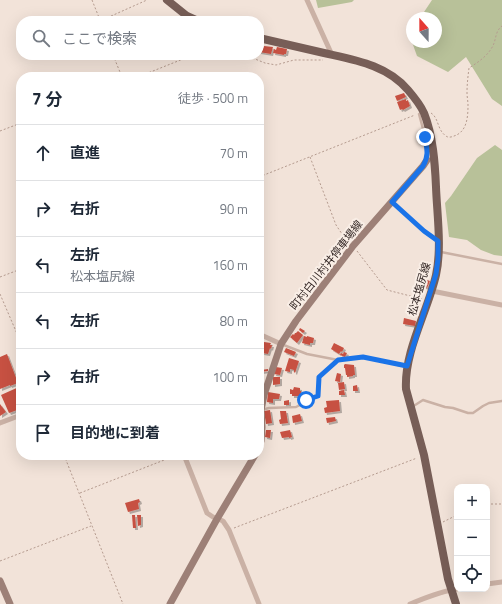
<!DOCTYPE html>
<html lang="ja">
<head>
<meta charset="utf-8">
<style>
  :root { --surface:#fff; --page:#f6f6f7; --text:#1f2937; --muted:#747a83; --line:#e0e1e3 }
  body { margin:0; font-family:"Titillium Web","Noto Sans JP",sans-serif; background:var(--page); color:var(--text) }
  .controls { position:absolute; right:12px; bottom:12px; display:grid; overflow:hidden; border-radius:8px; box-shadow:0 4px 16px #0002 }
  .controls button { width:36px; height:36px; display:grid; place-items:center; padding:0; border:0; border-bottom:1px solid var(--line); background:var(--surface); color:var(--text); font:20px sans-serif }
  .compass { position:absolute; left:406px; top:12px; width:36px; height:36px; border-radius:50%; background:var(--surface); box-shadow:0 4px 16px #0002; rotate:339deg }
  .stop { position:absolute; width:12px; height:12px; margin:-9px; border:3px solid #1a73e8; border-radius:50%; background:#fff }
  .stop.end { background:#1a73e8; border-color:#fff; box-shadow:0 1px 4px #0008 }
  .list { margin:0; padding:0; list-style:none }
  h2 { display:flex; justify-content:space-between; align-items:center; height:52px; margin:0; padding:0 16px; font-size:17px }
  h2 small { font-size:13px; font-weight:400; color:var(--muted) }
  .list li { display:grid; grid-template-columns:26px 1fr auto; gap:12px; align-items:center; box-sizing:border-box; height:56px; padding:0 16px; border-top:1px solid var(--line) }
  .list b { display:block; font-size:15px; white-space:nowrap }
  .list p { margin:0; font-size:13px; white-space:nowrap; color:var(--muted) }
  .list em { font-size:13px; font-style:normal; color:var(--muted) }
  .icon { flex:none; width:22px; height:22px; fill:none; stroke:currentColor; stroke-width:2; stroke-linecap:round; stroke-linejoin:round }
  .map { position:relative; flex:none; width:502px; height:604px; overflow:hidden }
  .search { position:absolute; background:var(--surface); box-shadow:0 4px 16px #0002; left:16px; top:16px; width:248px; height:44px; display:flex; align-items:center; gap:10px; box-sizing:border-box; padding:0 14px; border-radius:16px; color:var(--muted); font-size:15px }
  .panel { position:absolute; background:var(--surface); box-shadow:0 4px 16px #0002; left:16px; top:72px; width:248px; height:388px; border-radius:16px }
  .map>svg:first-child { display:block }
</style>
</head>
<body>
<div class="map">
<svg width="502" height="604" viewBox="0 0 502 604">
  <defs>
    <filter id="shadow"><feDropShadow dx="2" dy="2" stdDeviation="0" flood-color="#0004"/></filter>
  </defs>
  <rect width="100%" height="100%" fill="#f2e3d9"/>
  <!-- green -->
  <g fill="#b8c199">
    <polygon points="316,0 354,0 352,2 318,8"/>
    <polygon points="432,0 502,0 502,106 492,99 466,57 448,72 417,56 412,42 436,42 436,18 420,18"/>
    <polygon points="495,145 502,150 502,256 494,255 481,250 467,240 449,237 445,203 451,196 477,158"/>
  </g>
  <!-- building -->
  <g fill="#c75142" filter="url(#shadow)">
    <polygon points="264,46 273,47 271,54 259,52 259,47 263,48"/>
    <polygon points="277,47 287,49 286,54 284,54 284,55 273,53 274,49 276,50"/>
    <polygon points="404,93 406,97 397,101 395,96"/>
    <polygon points="406,99 406,101 408,100 410,106 403,110 402,109 400,110 397,102"/>
    <polygon points="419,277 430,281 427,288 421,286 421,284 417,283"/>
    <polygon points="404,318 416,321 415,326 403,324"/>
    <polygon points="300,328 305,331 303,333 299,330"/>
    <polygon points="298,331 303,335 297,343 290,337 293,334 294,335 295,333 296,333"/>
    <polygon points="304,336 307,337 307,336 314,338 313,343 310,343 310,345 302,343"/>
    <polygon points="264,342 271,343 270,345 272,345 271,349 270,348 268,354 262,353"/>
    <polygon points="334,343 344,348 342,352 341,351 339,354 331,349"/>
    <polygon points="286,348 296,352 294,356 284,352"/>
    <polygon points="344,352 347,353 345,357 340,355 341,353 343,354"/>
    <polygon points="7,354 18,383 10,386 10,385 0,389 0,357"/>
    <polygon points="289,358 299,361 295,373 294,372 294,370 290,369 290,372 285,371"/>
    <polygon points="345,364 354,365 355,375 353,375 353,376 347,377 347,375 346,375 345,368 344,368 344,365"/>
    <polygon points="276,367 282,368 280,375 274,374"/>
    <polygon points="268,369 268,371 261,372 261,370"/>
    <polygon points="337,373 341,374 340,382 335,381"/>
    <polygon points="273,377 280,377 280,384 273,385"/>
    <polygon points="344,382 345,389 339,390 338,383"/>
    <polygon points="357,385 358,391 353,391 353,386"/>
    <polygon points="21,386 21,407 20,407 20,409 9,413 1,395"/>
    <polygon points="294,387 300,388 300,391 301,391 301,396 292,396 292,394 290,394 290,389 293,390"/>
    <polygon points="344,390 345,395 339,395 339,391"/>
    <polygon points="268,392 280,394 279,399 273,399 273,403 267,402"/>
    <polygon points="289,400 289,405 284,405 284,401"/>
    <polygon points="339,400 340,411 325,413 324,408 327,407 326,401"/>
    <polygon points="0,404 6,412 0,416"/>
    <polygon points="270,410 272,423 266,424 264,411"/>
    <polygon points="280,411 286,411 288,423 280,424 279,420 281,419"/>
    <polygon points="300,414 302,421 293,423 292,416"/>
    <polygon points="335,417 336,421 327,423 326,418"/>
    <polygon points="266,430 271,430 270,438 265,437"/>
    <polygon points="290,430 292,437 289,438 289,437 282,438 280,432"/>
    <polygon points="139,499 140,502 138,503 139,509 128,512 125,503"/>
    <polygon points="132,515 135,515 136,528 133,528"/>
    <polygon points="137,515 141,515 141,525 138,526"/>
  </g>
  <g fill="none" stroke-linecap="round" stroke-linejoin="round">
    <!-- path -->
    <g stroke="#b59b8f" stroke-width="1" stroke-dasharray="2 2" stroke-linecap="butt">
      <polyline points="92,0 100,20"/>
      <polyline points="100,21 147,0"/>
      <polyline points="113,55 122,77"/>
      <polyline points="245,55 265,63 276,65 294,60 323,60"/>
      <polyline points="138,77 193,55"/>
      <path d="M431 113C439 118 437 130 446 136 448 138 452 137 454 136 467 132 468 117 468 105 468 101 467 97 467 93 467 84 468 76 469 68 477 63 486 57 491 49 497 41 494 32 502 26"/>
      <polyline points="0,131 21,123"/>
      <polyline points="310,157 336,225 342,234 349,241"/>
      <polyline points="259,177 415,115"/>
      <polyline points="397,206 424,231 433,237"/>
      <polyline points="357,251 387,290 422,299"/>
      <polyline points="0,277 21,269"/>
      <polyline points="0,294 21,343"/>
      <polyline points="64,455 123,604"/>
      <polyline points="80,493 177,455"/>
      <polyline points="487,504 502,504"/>
      <polyline points="443,522 457,515"/>
      <polyline points="234,528 417,458"/>
      <polyline points="0,561 91,526"/>
    </g>
    <!-- service -->
    <g stroke="#cab1a5" stroke-width="2.5">
      <path d="M423 112 419 114C423 129 428 144 427 159"/>
      <polyline points="441,252 502,264"/>
      <polyline points="281,344 307,354 338,360 363,357 407,367"/>
      <polyline points="412,407 423,400 426,401 445,407 453,408 468,413 473,413 483,406 489,403 502,401"/>
      <polyline points="261,410 269,408 296,407 298,406 306,400 318,396 319,377 338,360"/>
    </g>
    <!-- minor -->
    <g stroke="#cab1a5" stroke-width="5">
      <polyline points="307,0 332,55"/>
      <polyline points="432,291 502,305"/>
      <polyline points="259,334 281,344"/>
      <polyline points="0,423 21,415"/>
      <polyline points="184,455 207,513 213,517 223,521 229,530 259,604"/>
      <polyline points="487,584 502,582"/>
      <path d="M410 604C425 598 441 591 457 589"/>
    </g>
    <!-- secondary -->
    <g stroke="#9d8077" stroke-width="7">
      <polyline points="259,447 261,441 262,427 261,410 264,395 281,344 296,321 353,246 423,166 427,160"/>
      <polyline points="0,581 10,604"/>
      <polyline points="170,604 217,519 255,455"/>
    </g>
    <!-- primary -->
    <g stroke="#775e57" stroke-width="8">
      <polyline points="167,0 187,16 198,21"/>
      <path d="M259 38C281 43 302 48 324 53 355 60 387 65 408 90 414 97 420 104 424 113 433 136 435 162 436 187 437 214 442 248 436 275 428 311 404 351 406 389L424 455 448 579 456 604"/>
    </g>
  </g>
  <g fill="none" stroke-linecap="round" stroke-linejoin="round">
    <!-- route -->
    <path stroke="#1a73e8" stroke-width="5" d="M306 400 318 396 319 377 338 360 363 357 407 366 436 274 438 259V241L424 231 392 202 423 166C429 156 427 149 425 137"/>
  </g>
  <g text-anchor="middle" stroke-width="4" stroke-linejoin="round" paint-order="stroke">
    <!-- street labels -->
    <g font-size="11" fill="#352927" stroke="#f9eee6">
      <text transform="translate(326 265) rotate(-52)" y="4">町村白川村井停車場線</text>
      <text transform="translate(419 289) rotate(-74)" y="4">松本塩尻線</text>
    </g>
  </g>
</svg>
<div class="controls">
<button>+</button>
<button>−</button>
<button><svg class="icon" aria-label="locate" viewBox="0 0 24 24"><circle cx="12" cy="12" r="6"/><path d="M12 2v4M12 18v4M2 12h4M18 12h4"/></svg></button>
</div>
<svg class="compass" viewBox="-18 -18 36 36"><path d="M0-13l5 13h-10z" fill="#e53935"/><path d="M0 13l5-13h-10z" fill="#747a83"/></svg>
<div class="stop" style="left:306px;top:400px"></div>
<div class="stop end" style="left:425px;top:137px"></div>
<div class="search"><svg class="icon" aria-label="search" viewBox="0 0 24 24"><circle cx="10" cy="10" r="6"/><path d="M15 15l6 6"/></svg>ここで検索</div>
<section class="panel">
<h2>7 分<small>徒歩 · 500 m</small></h2>
<ul class="list">
<li><svg class="icon" aria-label="ahead" viewBox="0 0 24 24"><path d="M12 20V5M6 11l6-6 6 6"/></svg><div><b>直進</b></div><em>70 m</em></li>
<li><svg class="icon" aria-label="right" viewBox="0 0 24 24"><path d="M7 20v-9h11M14 6l5 5-5 5"/></svg><div><b>右折</b></div><em>90 m</em></li>
<li><svg class="icon" aria-label="left" viewBox="0 0 24 24"><path d="M17 20v-9H6M10 6l-5 5 5 5"/></svg><div><b>左折</b><p>松本塩尻線</p></div><em>160 m</em></li>
<li><svg class="icon" aria-label="left" viewBox="0 0 24 24"><path d="M17 20v-9H6M10 6l-5 5 5 5"/></svg><div><b>左折</b></div><em>80 m</em></li>
<li><svg class="icon" aria-label="right" viewBox="0 0 24 24"><path d="M7 20v-9h11M14 6l5 5-5 5"/></svg><div><b>右折</b></div><em>100 m</em></li>
<li><svg class="icon" aria-label="arrive" viewBox="0 0 24 24"><path d="M6 21V4h12l-3 4 3 4H6"/></svg><div><b>目的地に到着</b></div></li>
</ul>
</section>
</div>
</body>
</html>
